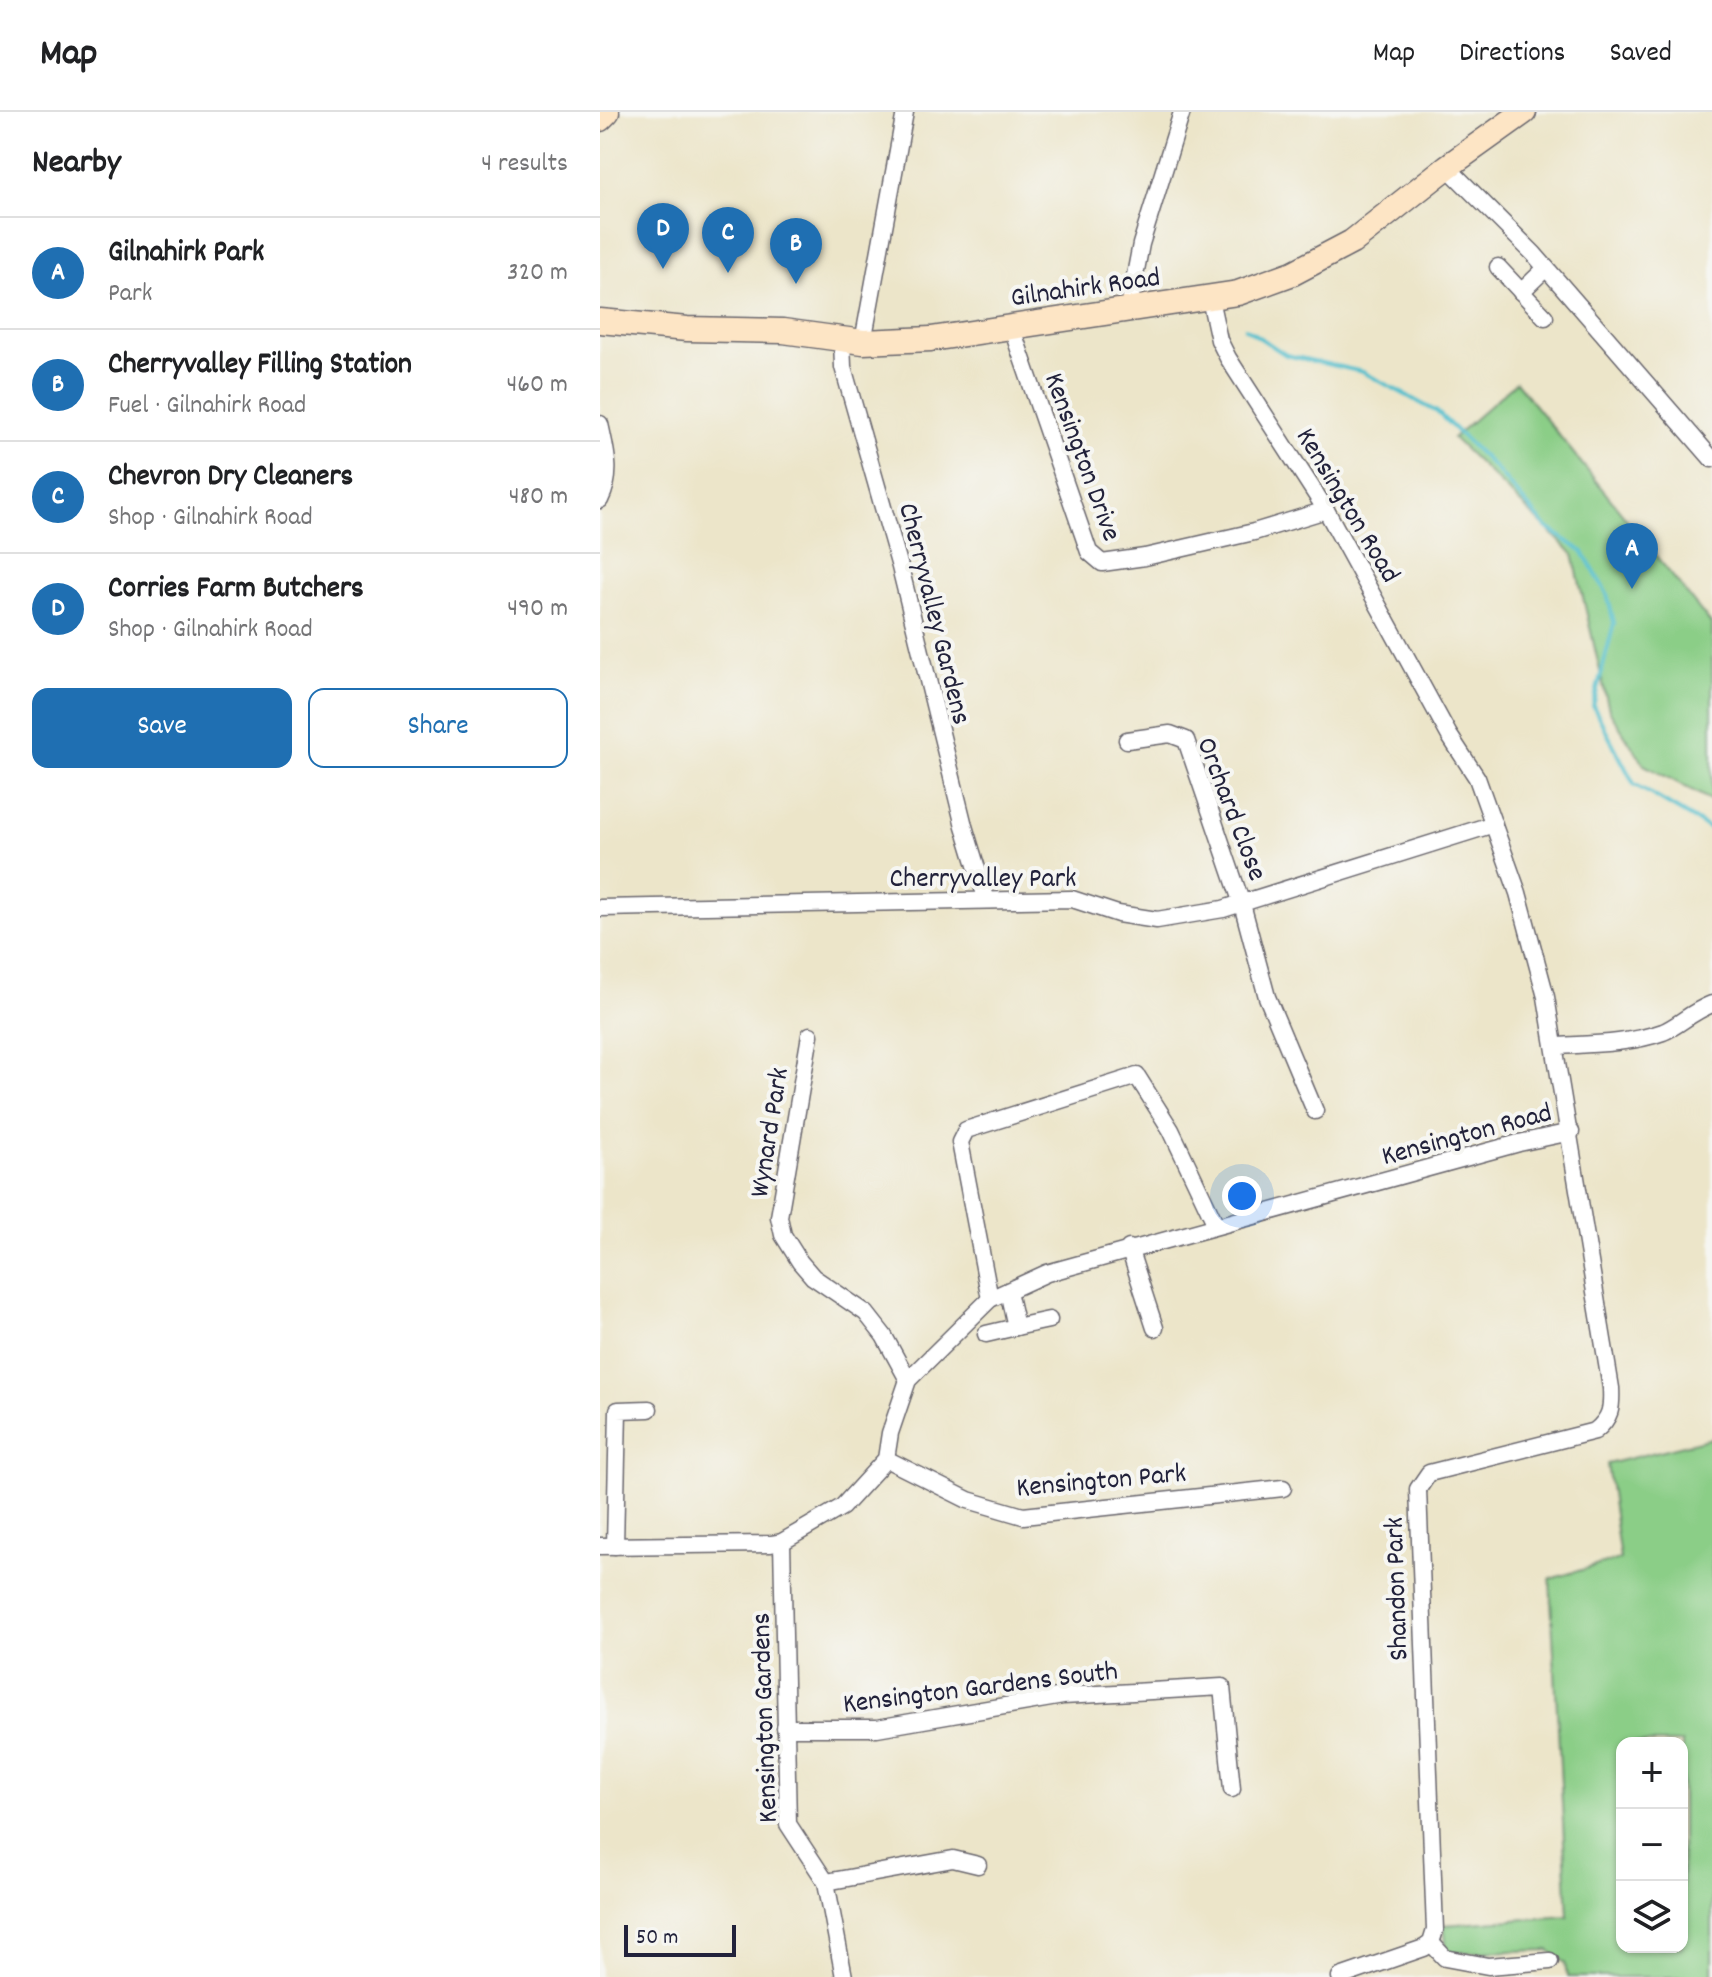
<!DOCTYPE html>
<html lang="en">
<head>
<meta charset="utf-8">
<style>
  :root { --surface:#fff; --page:#f2f2f2; --text:#202124; --muted:#757577; --line:#e0e0e0; --accent:#1f6fb2 }
  body { margin:0; font-family:Dekko,sans-serif; background:var(--page); color:var(--text) }
  .controls { position:absolute; right:24px; bottom:24px; display:grid; overflow:hidden; border-radius:16px; box-shadow:0 2px 6px #0004 }
  .controls button { width:72px; height:72px; display:grid; place-items:center; padding:0; border:0; border-bottom:2px solid var(--line); background:var(--surface); color:var(--text); font:40px sans-serif }
  .scale { position:absolute; left:24px; bottom:20px; width:112px; box-sizing:border-box; padding-left:8px; border:4px solid #22223b; border-top:0; font-size:22px; line-height:28px; white-space:nowrap; color:#22223b; -webkit-text-stroke:6px #f6f6f2; paint-order:stroke }
  .you { position:absolute; left:642px; top:1084px; width:28px; height:28px; margin:-20px; border:6px solid #fff; border-radius:50%; background:#1a73e8; box-shadow:0 0 0 12px #1a73e833 }
  .badge { display:grid; place-items:center; width:52px; height:52px; border-radius:50%; background:var(--accent); color:#fff; font-size:26px; font-weight:700 }
  .pin { position:absolute; translate:-50% -66px; filter:drop-shadow(0 2px 4px #0008) }
  .pin::after { content:''; position:absolute; top:42px; width:28px; height:24px; background:inherit; clip-path:polygon(0 0,100% 0,50% 100%) }
  .list { margin:0; padding:0; list-style:none }
  h2 { display:flex; justify-content:space-between; align-items:center; height:104px; margin:0; padding:0 32px; font-size:34px }
  h2 small { font-size:26px; font-weight:400; color:var(--muted) }
  .list li { display:grid; grid-template-columns:52px 1fr auto; gap:24px; align-items:center; box-sizing:border-box; height:112px; padding:0 32px; border-top:2px solid var(--line) }
  .list b { display:block; font-size:30px; white-space:nowrap }
  .list p { margin:0; font-size:26px; white-space:nowrap; color:var(--muted) }
  .list em { font-size:26px; font-style:normal; color:var(--muted) }
  .actions { display:flex; gap:16px; padding:24px 32px }
  .actions a { flex:1; padding:18px 0; border:2px solid var(--accent); border-radius:16px; text-align:center; font-size:28px; color:var(--accent) }
  .actions .main { background:var(--accent); color:#fff }
  .icon { flex:none; width:44px; height:44px; fill:none; stroke:currentColor; stroke-width:2; stroke-linecap:round; stroke-linejoin:round }
  .map { position:relative; flex:none; width:1112px; height:1865px; overflow:hidden }
  header { display:flex; align-items:center; gap:48px; box-sizing:border-box; height:112px; padding:0 40px; background:var(--surface); border-bottom:2px solid var(--line) }
  header strong { font-size:38px }
  nav { display:flex; gap:44px; margin-inline-start:auto; font-size:28px }
  main { display:flex }
  aside { flex:1; background:var(--surface) }
  .map>svg:first-child { display:block }
</style>
</head>
<body>
<header>
<strong>Map</strong>
<nav><a>Map</a><a>Directions</a><a>Saved</a></nav>
</header>
<main>
<aside>
<h2>Nearby<small>4 results</small></h2>
<ul class="list">
<li><span class="badge">A</span><div><b>Gilnahirk Park</b><p>Park</p></div><em>320 m</em></li>
<li><span class="badge">B</span><div><b>Cherryvalley Filling Station</b><p>Fuel · Gilnahirk Road</p></div><em>460 m</em></li>
<li><span class="badge">C</span><div><b>Chevron Dry Cleaners</b><p>Shop · Gilnahirk Road</p></div><em>480 m</em></li>
<li><span class="badge">D</span><div><b>Corries Farm Butchers</b><p>Shop · Gilnahirk Road</p></div><em>490 m</em></li>
</ul>
<div class="actions"><a class="main">Save</a><a>Share</a></div>
</aside>
<div class="map">
<svg width="1112" height="1865" viewBox="0 0 1112 1865">
  <rect width="100%" height="100%" fill="#f6f6f2"/>
  <filter id="ink" filterUnits="userSpaceOnUse"><feTurbulence type="fractalNoise" baseFrequency=".0125" numOctaves="2"/><feDisplacementMap in="SourceGraphic" scale="16" xChannelSelector="R" yChannelSelector="G"/><feConvolveMatrix kernelMatrix="1 2 1 2 8 2 1 2 1" color-interpolation-filters="sRGB"/></filter>
  <filter id="wash" filterUnits="userSpaceOnUse"><feTurbulence type="fractalNoise" baseFrequency=".006" numOctaves="4" result="noise"/><feDisplacementMap in="SourceGraphic" scale="32" xChannelSelector="R" yChannelSelector="G"/><feGaussianBlur stdDeviation="1.8" result="paint"/><feColorMatrix in="noise" values="0 0 0 0 0 0 0 0 0 0 0 0 0 0 0 0 0 1.4 0 .05"/><feComposite in="paint" operator="in"/></filter>
  <g filter="url(#wash)">
    <rect width="100%" height="100%" fill="#ece5c9"/>
    <!-- green -->
    <g fill="#8bce87" stroke="#567861" stroke-width="2" fill-rule="evenodd">
      <polygon points="916,270 1112,513 1112,689 1044,653 1009,598 973,442 853,326"/>
      <path d="M1112 1326V1865H967L965 1851 949 1838 847 1841 844 1813 968 1804 950 1467 1020 1447 1007 1352ZM1022 1631H1082V1835H1022Z"/>
    </g>
    <g fill="none" stroke-linecap="round" stroke-linejoin="round">
      <!-- stream -->
      <polyline stroke="#53bfcd" stroke-width="4" points="645,216 686,243 763,260 837,300 894,355 946,415 983,440 1007,482 1014,511 993,594 1034,672 1112,718"/>
    </g>
  </g>
  <g filter="url(#ink)">
    <g fill="none" stroke-linecap="round" stroke-linejoin="round">
      <!-- street casing -->
      <g stroke="#69666d" stroke-width="19">
        <g id="street">
          <polyline points="847,55 934,142 1112,347"/>
          <polyline points="898,155 945,205"/>
          <polyline points="921,180 946,156"/>
          <path d="M610 187 619 228 628 246 726 398 849 623 877 666 918 781 946 885 1011 1276C1012 1296 1011 1306 995 1319L829 1361 818 1377 835 1818 831 1831 824 1836 740 1865"/>
          <polyline points="529,195 541,132 582,0"/>
          <polyline points="411,214 489,440 502,451 545,445 654,420 726,398"/>
          <polyline points="242,228 243,255 300,455 364,714 386,786"/>
          <polyline points="263,230 305,0"/>
          <path d="M0 312C6 340 13 362 0 388"/>
          <polyline points="527,628 570,622 586,628 642,792 667,885 715,999"/>
          <polyline points="0,796 472,787 518,802 557,808 623,797 894,712"/>
          <polyline points="210,923 179,1105 183,1123 200,1150 213,1165 266,1201 284,1224 308,1268"/>
          <path d="M956 934C990 932 1030 932 1063 920 1078 914 1091 900 1112 892"/>
          <polyline points="529,1136 555,1216"/>
          <polyline points="408,1179 416,1215 449,1208"/>
          <polyline points="390,1187 360,1030 366,1018 537,964 571,1018 616,1113"/>
          <polyline points="386,1222 416,1215"/>
          <polyline points="286,1347 368,1388 423,1404 683,1376"/>
          <polyline points="182,1430 188,1712 226,1770 244,1865"/>
          <polyline points="0,1434 171,1432 182,1430 242,1395 286,1347 290,1321 308,1268 390,1187 447,1161 919,1031 971,1020"/>
          <polyline points="15,1434 18,1298 49,1297"/>
          <polyline points="185,1616 277,1616 463,1584 622,1575 632,1677"/>
          <polyline points="226,1770 353,1747 378,1753"/>
          <polyline points="831,1831 845,1846 888,1854 950,1849"/>
        </g>
      </g>
      <!-- secondary casing -->
      <g stroke="#69666d" stroke-width="27">
        <g id="secondary">
          <polyline points="0,7 7,0"/>
          <polyline points="0,209 87,217 183,219 263,230 331,227 638,181 693,161 752,130 847,55 924,0"/>
        </g>
      </g>
      <!-- street -->
      <use href="#street" stroke="#fff" stroke-width="16"/>
      <!-- secondary -->
      <use href="#secondary" stroke="#fde5c5" stroke-width="24"/>
    </g>
  </g>
  <g text-anchor="middle" stroke-width="8" stroke-linejoin="round" paint-order="stroke">
    <!-- street labels -->
    <g font-size="28" fill="#22223b" stroke="#f6f6f2">
      <text transform="translate(485 173) rotate(-8)" y="10">Gilnahirk Road</text>
      <text transform="translate(485 344) rotate(70)" y="10">Kensington Drive</text>
      <text transform="translate(750 392) rotate(59)" y="10">Kensington Road</text>
      <text transform="translate(337 501) rotate(76)" y="10">Cherryvalley Gardens</text>
      <text transform="translate(634 696) rotate(69)" y="10">Orchard Close</text>
      <text x="383" y="774">Cherryvalley Park</text>
      <text transform="translate(167 1020) rotate(-81)" y="10">Wynard Park</text>
      <text transform="translate(866 1020) rotate(-15)" y="10">Kensington Road</text>
      <text transform="translate(501 1366) rotate(-5)" y="10">Kensington Park</text>
      <text transform="translate(794 1477) rotate(-92)" y="10">Shandon Park</text>
      <text transform="translate(380 1573) rotate(-7)" y="10">Kensington Gardens South</text>
      <text transform="translate(162 1606) rotate(-92)" y="10">Kensington Gardens</text>
    </g>
  </g>
</svg>
<div class="controls">
<button>+</button>
<button>−</button>
<button><svg class="icon" aria-label="layers" viewBox="0 0 24 24"><path d="M12 4l9 5-9 5-9-5zM3 14l9 5 9-5"/></svg></button>
</div>
<div class="scale">50 m</div>
<div class="you"></div>
<div class="pin badge" style="left:1032px;top:477px">A</div>
<div class="pin badge" style="left:196px;top:172px">B</div>
<div class="pin badge" style="left:128px;top:161px">C</div>
<div class="pin badge" style="left:63px;top:157px">D</div>
</div>
</main>
</body>
</html>
